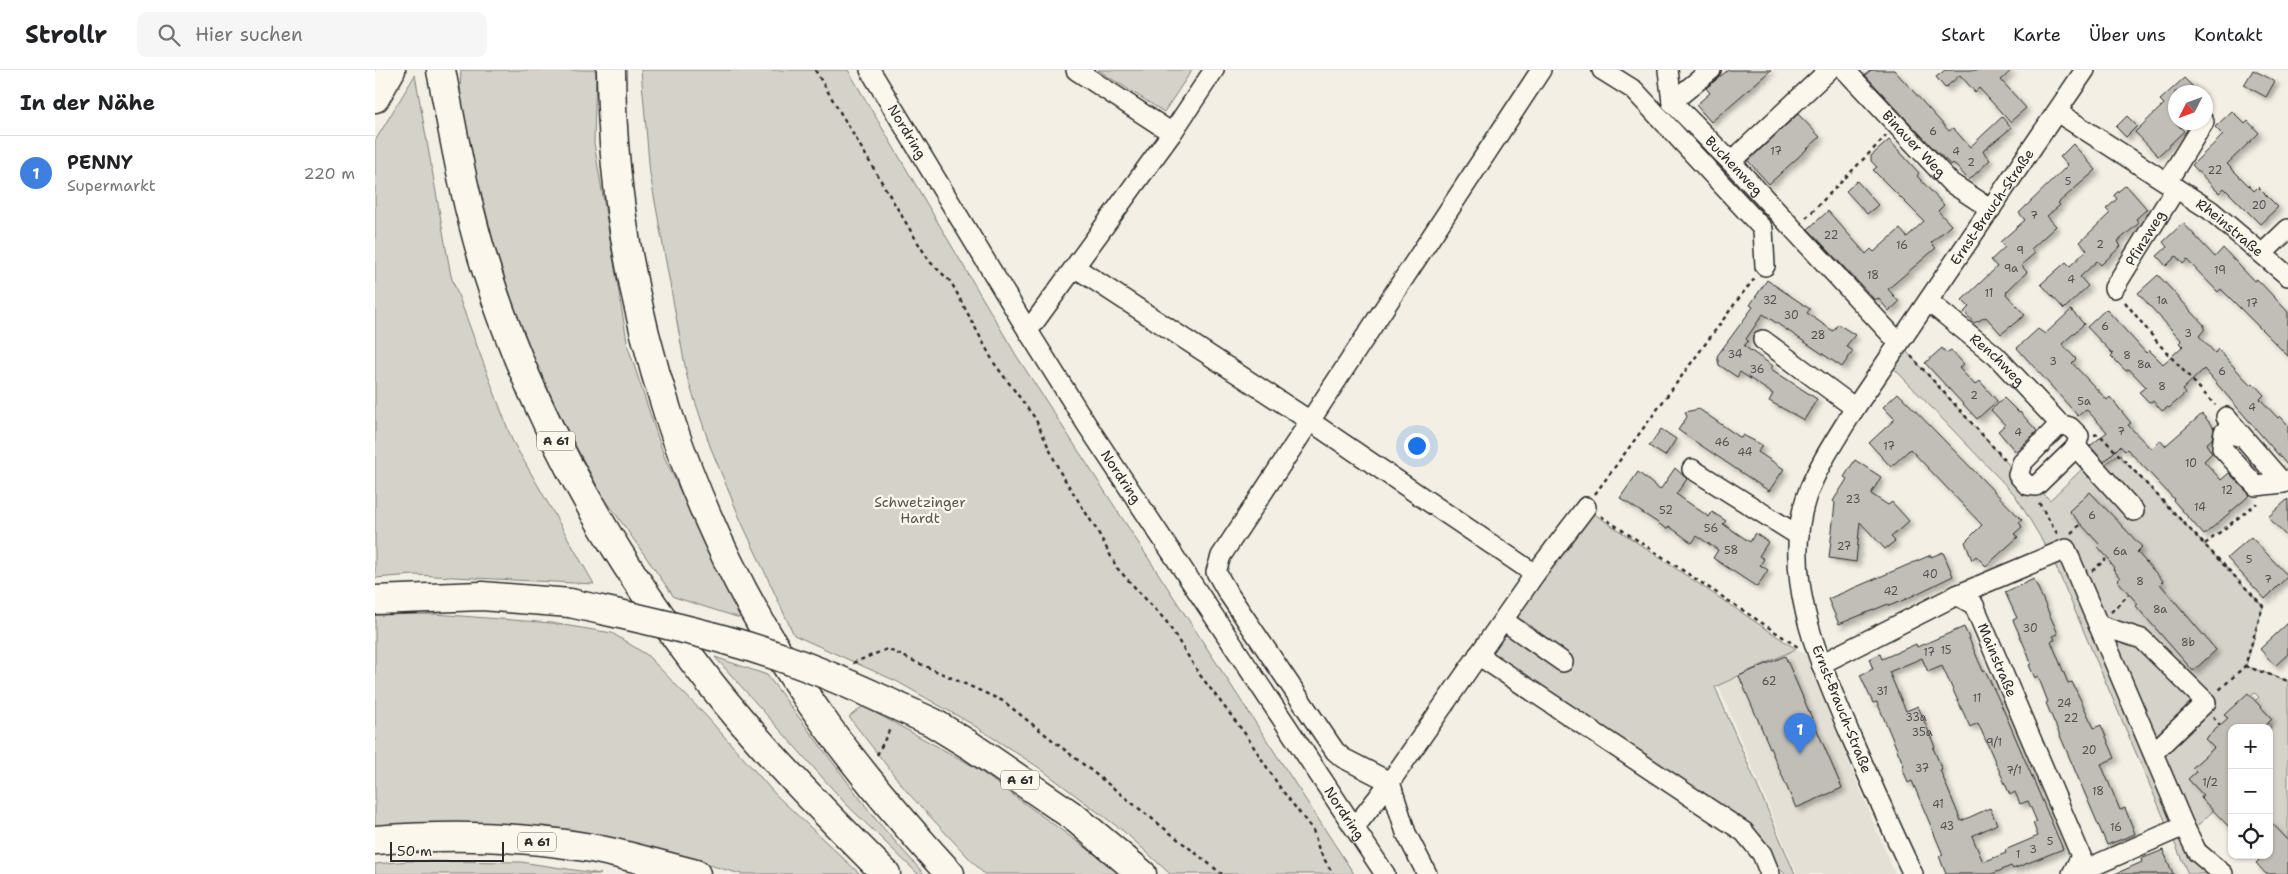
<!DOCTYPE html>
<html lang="de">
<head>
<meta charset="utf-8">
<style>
  :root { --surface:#fff; --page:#f6f6f6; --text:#202124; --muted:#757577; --line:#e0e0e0; --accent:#0f766e }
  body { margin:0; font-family:"Shantell Sans",sans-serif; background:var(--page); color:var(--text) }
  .controls { position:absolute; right:15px; bottom:15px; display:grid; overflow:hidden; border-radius:10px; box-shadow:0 1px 4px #0004 }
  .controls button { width:45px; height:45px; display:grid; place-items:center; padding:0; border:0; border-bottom:1px solid var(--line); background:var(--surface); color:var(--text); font:25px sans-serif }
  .compass { position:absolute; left:1793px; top:15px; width:45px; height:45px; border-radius:50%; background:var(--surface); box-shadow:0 1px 4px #0004; rotate:228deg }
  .scale { position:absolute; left:15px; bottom:12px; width:114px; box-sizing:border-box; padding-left:5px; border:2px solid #2b2b2b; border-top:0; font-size:14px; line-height:18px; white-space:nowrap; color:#2b2b2b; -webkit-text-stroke:4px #fbf7ec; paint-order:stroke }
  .you { position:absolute; left:1041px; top:375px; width:18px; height:18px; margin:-12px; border:4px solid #fff; border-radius:50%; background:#1a73e8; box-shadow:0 0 0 8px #1a73e833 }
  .badge { display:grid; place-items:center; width:32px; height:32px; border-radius:50%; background:var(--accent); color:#fff; font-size:16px; font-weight:700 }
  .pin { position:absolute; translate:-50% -41px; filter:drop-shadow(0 1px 2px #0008) }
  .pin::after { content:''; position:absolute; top:26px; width:18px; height:15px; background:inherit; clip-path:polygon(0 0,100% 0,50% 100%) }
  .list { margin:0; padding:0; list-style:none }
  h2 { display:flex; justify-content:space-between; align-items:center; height:65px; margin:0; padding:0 20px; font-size:21px }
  h2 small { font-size:16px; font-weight:400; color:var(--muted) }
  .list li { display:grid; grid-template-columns:32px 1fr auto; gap:15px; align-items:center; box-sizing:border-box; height:75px; padding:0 20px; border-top:1px solid var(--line) }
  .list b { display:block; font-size:19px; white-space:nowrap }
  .list p { margin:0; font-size:16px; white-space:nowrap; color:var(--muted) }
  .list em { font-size:16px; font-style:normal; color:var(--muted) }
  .icon { flex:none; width:28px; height:28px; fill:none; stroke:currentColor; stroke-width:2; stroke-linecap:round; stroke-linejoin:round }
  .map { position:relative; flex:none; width:1913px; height:804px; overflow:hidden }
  header { display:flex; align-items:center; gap:30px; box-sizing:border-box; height:70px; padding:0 25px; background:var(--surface); border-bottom:1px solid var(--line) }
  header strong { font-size:24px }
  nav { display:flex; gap:28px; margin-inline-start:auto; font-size:18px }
  .search { width:350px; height:45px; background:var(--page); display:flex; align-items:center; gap:12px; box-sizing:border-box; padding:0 18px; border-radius:10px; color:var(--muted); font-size:19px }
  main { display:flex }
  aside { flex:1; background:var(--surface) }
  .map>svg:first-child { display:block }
</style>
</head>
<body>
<header>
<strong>Strollr</strong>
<div class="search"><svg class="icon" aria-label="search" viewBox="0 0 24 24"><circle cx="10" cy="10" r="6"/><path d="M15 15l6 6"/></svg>Hier suchen</div>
<nav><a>Start</a><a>Karte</a><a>Über uns</a><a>Kontakt</a></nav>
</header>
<main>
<aside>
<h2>In der Nähe<small></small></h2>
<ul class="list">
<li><span class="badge" style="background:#3f7fe0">1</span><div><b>PENNY</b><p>Supermarkt</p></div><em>220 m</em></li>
</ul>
</aside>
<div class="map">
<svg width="1913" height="804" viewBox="0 0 1913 804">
  <defs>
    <filter id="shadow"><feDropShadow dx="4" dy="4" stdDeviation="2.5" flood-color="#0004"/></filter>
  </defs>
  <rect width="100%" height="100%" fill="#f3efe4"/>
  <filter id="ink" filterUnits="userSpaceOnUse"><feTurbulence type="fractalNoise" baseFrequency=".02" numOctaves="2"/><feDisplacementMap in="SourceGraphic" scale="10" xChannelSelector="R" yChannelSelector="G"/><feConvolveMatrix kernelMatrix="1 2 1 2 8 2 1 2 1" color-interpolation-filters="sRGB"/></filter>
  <g filter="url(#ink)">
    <!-- built -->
    <polygon fill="#e4e0d6" points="1415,576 1433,586 1438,605 1520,804 1422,804 1340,608"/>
    <!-- green -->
    <g fill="#d5d2c9" stroke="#807e7a">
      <polygon points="86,0 221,0 219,73 253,277 289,386 341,499 368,549 299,527 226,423 191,358 159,289 141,243 120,178 101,103 85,23"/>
      <polygon points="266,0 473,0 641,285 979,804 795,804 752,764 663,697 595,653 523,612 419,565 366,451 335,376 312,307 275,104"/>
      <polygon points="723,0 817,0 789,42"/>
      <polygon points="40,5 76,206 137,370 219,514 39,505 0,508 0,71"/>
      <polygon points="1524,273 1652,415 1661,416 1675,430 1707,399 1694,384 1709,391 1713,408 1743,384 1888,536 1871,596 1913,611 1913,770 1906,763 1904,765 1897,758 1894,746 1894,659 1896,657 1893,653 1897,649 1880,631 1884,627 1880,623 1850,645 1853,649 1831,669 1839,678 1817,698 1821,702 1813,709 1828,725 1826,728 1839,740 1818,760 1855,804 1813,804 1676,485 1640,425 1512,291"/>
      <polygon points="1212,439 1421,579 1340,617 1420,804 1410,804 1391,784 1107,584"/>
      <polygon points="60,544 176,553 237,563 272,585 332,647 401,725 485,804 366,804 245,770 0,758 0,545"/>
      <polygon points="340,587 392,605 502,751 549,804 543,804 471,734"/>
      <polygon points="488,636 598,696 747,804 609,804 533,723 474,647"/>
      <polygon points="35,791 146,792 226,804 0,804 0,794"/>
    </g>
    <!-- building -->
    <g fill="#c0beb6" stroke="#2b2b2b" fill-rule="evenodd" filter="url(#shadow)">
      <polygon points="1353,0 1396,0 1336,52 1321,35 1335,23 1331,18"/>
      <polygon points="1496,0 1519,0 1574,61 1578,58 1595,77 1627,47 1636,58 1609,80 1608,82 1615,90 1594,110 1578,93 1576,95 1557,77 1490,5"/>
      <polygon points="1570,0 1637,0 1626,10 1651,38 1635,52 1604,18 1600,22 1585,5 1570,18 1561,7"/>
      <polygon points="1878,0 1900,11 1891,27 1869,15"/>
      <polygon points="1809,8 1823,22 1800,22 1800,52 1809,61 1783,86 1760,62 1789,34 1785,30"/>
      <polygon points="1857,41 1870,54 1873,51 1884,63 1852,94 1879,121 1883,117 1903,137 1885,154 1849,118 1844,123 1817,95 1848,65 1840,57"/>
      <polygon points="1423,44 1445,67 1394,114 1373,91"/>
      <polygon points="1752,46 1762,56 1751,67 1741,57"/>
      <polygon points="1514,70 1544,103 1542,106 1569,135 1563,141 1576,155 1556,173 1561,178 1513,219 1524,232 1514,241 1503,228 1500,230 1433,159 1453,141 1491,184 1496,179 1499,182 1525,159 1532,167 1549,151 1498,100 1502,97 1496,91 1496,86"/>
      <polygon points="1698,74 1721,100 1683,133 1685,135 1672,146 1681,156 1656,179 1660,183 1646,195 1652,202 1632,221 1631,224 1650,245 1626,264 1611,247 1599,253 1589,242 1594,237 1587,230 1622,197 1616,190 1630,177 1625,172 1650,150 1644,143 1693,95 1685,87"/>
      <polygon points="1482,111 1503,135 1492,144 1471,121"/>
      <polygon points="1751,115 1772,139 1761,149 1764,153 1742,172 1746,176 1726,195 1722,191 1705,207 1713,216 1689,239 1666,214 1691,192 1695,196 1712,180 1705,172 1735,143 1731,139 1742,129 1739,125"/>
      <polygon points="1808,153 1840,187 1848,178 1879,211 1882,209 1913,242 1913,286 1846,219 1843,222 1812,190 1808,194 1801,186 1791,196 1782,186 1792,177 1788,172"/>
      <polygon points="1783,205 1829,255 1829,260 1824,266 1840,283 1843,279 1868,307 1876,315 1878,313 1889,325 1885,329 1903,348 1905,346 1913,355 1913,396 1829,299 1807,320 1810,324 1794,338 1793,337 1787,341 1778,331 1774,332 1764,322 1771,317 1754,299 1751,301 1736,286 1738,284 1712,257 1731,239 1771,283 1774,280 1788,294 1808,276 1805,273 1807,271 1763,223"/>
      <polygon points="1392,210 1435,239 1432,243 1458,261 1463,254 1480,265 1471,276 1478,281 1467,297 1388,244 1371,269 1373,271 1369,276 1398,296 1396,299 1442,329 1429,350 1394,331 1398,324 1365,302 1362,307 1344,295 1342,286 1378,237 1375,235"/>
      <polygon points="1696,240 1709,254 1687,274 1701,289 1697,293 1732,330 1735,327 1756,353 1753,355 1776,379 1785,370 1790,376 1827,344 1839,358 1837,369 1831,374 1837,383 1829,391 1846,410 1854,403 1875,425 1829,465 1798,430 1799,429 1752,379 1750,381 1745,376 1729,392 1715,376 1732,362 1711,339 1703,346 1642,278 1663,259 1670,264"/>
      <polygon points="1567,278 1571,283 1576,280 1589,294 1584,298 1600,315 1605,311 1622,331 1602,349 1550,293"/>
      <polygon points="1523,323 1647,450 1644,452 1647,457 1639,464 1643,467 1611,496 1601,486 1597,490 1590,472 1607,455 1535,379 1516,397 1494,373 1520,349 1508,337"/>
      <polygon points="1629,328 1644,343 1645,342 1662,361 1641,382 1623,361 1630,355 1616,340"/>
      <polygon points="1324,339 1366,368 1368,365 1387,375 1383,382 1409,399 1394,421 1303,360 1312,347 1310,342"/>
      <polygon points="1286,359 1301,369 1290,386 1274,376"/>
      <polygon points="1480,390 1506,407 1496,424 1513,435 1517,432 1534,451 1516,467 1520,471 1510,479 1485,452 1481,492 1454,488 1460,433 1458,431 1472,409 1469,407"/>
      <polygon points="1300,398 1312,409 1301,424 1334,447 1337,442 1351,451 1348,454 1375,472 1380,463 1393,472 1384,486 1389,489 1385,495 1393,500 1382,517 1338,488 1343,480 1322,466 1317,473 1294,456 1292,459 1245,428 1263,402 1285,420"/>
      <polygon points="1715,422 1767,477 1762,482 1788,511 1785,514 1841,580 1818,601 1761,536 1763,534 1742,510 1745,508 1738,499 1739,498 1734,491 1735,490 1723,477 1725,475 1694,441"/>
      <polygon points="1913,429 1913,468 1893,447"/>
      <polygon points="1876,467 1913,506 1890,529 1852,488"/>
      <polygon points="1568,482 1578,506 1531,529 1514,536 1513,534 1464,554 1453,529 1556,485 1556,487"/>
      <polygon points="1659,509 1683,564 1678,566 1680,570 1676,571 1693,613 1697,612 1719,658 1726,655 1740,688 1726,694 1745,740 1750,738 1760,764 1732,775 1671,633 1673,632 1663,606 1660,608 1654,595 1656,594 1652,582 1638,550 1642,548 1630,522"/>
      <polygon points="1913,553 1913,584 1900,596 1885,579"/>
      <path d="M1589 557 1608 601 1610 600 1629 641 1688 779 1638 799 1636 796 1617 804H1571L1564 786 1568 785 1537 711 1533 713 1527 697 1529 696 1502 632 1498 633 1485 605 1498 599 1494 589 1505 584 1507 589 1541 574 1542 577ZM1547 588 1553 602 1567 596 1595 657 1603 653 1635 725 1640 722 1645 734 1653 731 1662 752 1658 753 1663 766 1630 780 1631 783 1608 792 1597 766 1622 754 1615 738 1586 751 1565 700 1567 699 1558 678 1560 677 1543 636 1531 641 1514 602Z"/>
      <polygon points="1410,586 1467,718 1421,738 1364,606"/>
      <polygon points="1873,623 1897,649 1888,658 1857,658 1857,760 1826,728 1828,725 1813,709 1821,702 1817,698 1839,678 1830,669 1853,648 1849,645"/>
      <polygon points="1894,750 1913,770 1913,804 1891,804 1881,793 1889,785 1894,785"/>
      <polygon points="1788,780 1798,804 1740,804 1767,792 1766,789"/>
    </g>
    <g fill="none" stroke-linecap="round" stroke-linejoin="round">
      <!-- minor casing -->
      <g stroke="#2b2b2b" stroke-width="22">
        <g id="minor">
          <path id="s1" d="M495 0 653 261 712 355 1010 804"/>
          <polyline points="701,0 797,63"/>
          <polyline points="1227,0 1259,20 1388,159 1390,196"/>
          <polyline points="1293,0 1297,32"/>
          <path id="s2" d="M1470 0 1576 113 1616 139"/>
          <path id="s3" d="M1297 32 1356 92 1524 273"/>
          <polyline points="1297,32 1336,0"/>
          <path id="s4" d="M1682 42 1835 140 1913 206"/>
          <polyline points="1356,92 1454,0"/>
          <polyline points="1792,112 1829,52"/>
          <polyline points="1888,183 1913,159"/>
          <polyline points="701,198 935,351 1166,0"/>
          <path id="s5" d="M1739 218 1801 118"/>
          <path id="s6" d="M1553 231 1621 286 1685 354 1647 393 1643 405 1652 415 1661 416 1701 377 1704 366 1695 357 1685 354"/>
          <polyline points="653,261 797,63 839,0"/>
          <polyline points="1388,270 1480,338"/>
          <polyline points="1851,347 1908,413 1913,410"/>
          <polyline points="1867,367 1849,362 1847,378 1881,416 1908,413"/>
          <polyline points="1701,377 1759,441"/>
          <polyline points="1317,399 1424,466"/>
          <polyline points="1160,504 1211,437"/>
          <polyline points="1582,525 1691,479 1809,756"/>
          <polyline points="1128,550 1188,592"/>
          <polyline points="1723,555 1767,569 1831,632 1779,682"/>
          <polyline points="1103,585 1369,762 1387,784 1395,804"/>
          <path id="s7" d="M1446 594 1582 525 1599 535 1706 786 1697 804"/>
          <polyline points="980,757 1015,712 968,688 960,681 853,523 841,502 846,486 935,351 1160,504 1015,712 1031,763 1052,804"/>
          <path id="s8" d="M1538 804C1516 759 1497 714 1477 669 1446 595 1405 509 1431 428 1442 396 1463 366 1480 338L1710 0"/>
          <polyline points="1700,804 1809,756 1822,782 1848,804"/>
        </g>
      </g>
      <!-- highway casing -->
      <g stroke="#2b2b2b" stroke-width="31">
        <g id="highway">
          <path d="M66 0C79 67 91 137 112 202 159 351 240 491 336 614 389 681 450 743 511 804"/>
          <path d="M236 0C238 234 315 466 452 656 489 707 532 757 575 804"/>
          <polyline points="0,28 16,0"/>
          <polyline points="0,530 107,526 195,533"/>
          <polyline points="513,632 557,652 596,676 699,747 767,804"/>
          <path d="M0 770C68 765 142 765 210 777 247 783 284 795 321 804"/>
        </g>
      </g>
      <!-- path -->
      <g stroke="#2b2b2b" stroke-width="2.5" stroke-dasharray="4 4" stroke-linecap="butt">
        <polyline points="440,0 540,168 555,192 576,212 619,293 660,348 685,402 723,462 742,498 791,551 825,605 871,665 906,719 938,760 944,780 958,804"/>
        <polyline points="1431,148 1511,66"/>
        <polyline points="1750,232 1783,273 1840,335"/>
        <polyline points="1536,286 1631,391"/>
        <polyline points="1719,365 1724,364 1888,536 1870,596 1843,621"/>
        <polyline points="1220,424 1367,224 1381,207"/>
        <polyline points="1664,433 1683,465"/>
        <polyline points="1226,446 1423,577"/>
        <polyline points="1696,463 1706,454"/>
        <polyline points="1830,474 1882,433"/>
        <polyline points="1717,501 1731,489"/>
        <polyline points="1736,542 1754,524"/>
        <polyline points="478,593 512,579 628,631 847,804"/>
        <polyline points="1870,596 1913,611"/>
        <polyline points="1838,647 1845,655"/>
        <polyline points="502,685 516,657"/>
      </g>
      <!-- minor -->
      <use href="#minor" stroke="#fbf7ec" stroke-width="19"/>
      <!-- highway -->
      <use href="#highway" stroke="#fbf7ec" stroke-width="28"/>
      <!-- highway-bridge casing -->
      <g stroke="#2b2b2b" stroke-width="31" stroke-linecap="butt">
        <path id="highway-bridge" d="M195 533C248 545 302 556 354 571 409 586 462 608 513 632"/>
      </g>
      <!-- highway-bridge -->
      <use href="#highway-bridge" stroke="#fbf7ec" stroke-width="28"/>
    </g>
  </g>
  <g text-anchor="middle" stroke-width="4.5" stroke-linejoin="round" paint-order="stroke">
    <!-- number labels -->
    <g font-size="11" fill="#50504e">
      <text x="1558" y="65">6</text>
      <text x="1401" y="85">17</text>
      <text x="1581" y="85">4</text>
      <text x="1596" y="96">2</text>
      <text x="1840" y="104">22</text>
      <text x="1693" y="115">5</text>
      <text x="1884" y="139">20</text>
      <text x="1659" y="149">7</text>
      <text x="1456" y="169">22</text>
      <text x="1725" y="178">2</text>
      <text x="1527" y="179">16</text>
      <text x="1645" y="184">9</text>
      <text x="1636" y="202">9a</text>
      <text x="1845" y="204">19</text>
      <text x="1498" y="209">18</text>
      <text x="1696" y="213">4</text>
      <text x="1614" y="227">11</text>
      <text x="1395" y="234">32</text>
      <text x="1787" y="234">1a</text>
      <text x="1877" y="237">17</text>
      <text x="1416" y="249">30</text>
      <text x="1730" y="260">6</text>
      <text x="1813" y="267">3</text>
      <text x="1443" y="269">28</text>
      <text x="1360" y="288">34</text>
      <text x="1752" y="289">8</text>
      <text x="1678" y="295">3</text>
      <text x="1769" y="298">8a</text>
      <text x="1382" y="303">36</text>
      <text x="1847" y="305">6</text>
      <text x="1787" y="320">8</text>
      <text x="1599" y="329">2</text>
      <text x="1709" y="335">5a</text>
      <text x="1877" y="341">4</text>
      <text x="1746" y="365">7</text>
      <text x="1643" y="366">4</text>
      <text x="1347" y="376">46</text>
      <text x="1514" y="380">17</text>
      <text x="1370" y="386">44</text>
      <text x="1816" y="397">10</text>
      <text x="1852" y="424">12</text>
      <text x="1478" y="433">23</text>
      <text x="1825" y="441">14</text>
      <text x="1291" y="444">52</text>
      <text x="1717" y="449">6</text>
      <text x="1336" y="462">56</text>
      <text x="1469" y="480">27</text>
      <text x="1356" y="484">58</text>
      <text x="1745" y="485">6a</text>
      <text x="1874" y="493">5</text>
      <text x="1555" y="508">40</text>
      <text x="1893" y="513">7</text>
      <text x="1765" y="515">8</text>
      <text x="1516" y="525">42</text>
      <text x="1785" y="543">8a</text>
      <text x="1655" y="562">30</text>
      <text x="1813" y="576">8b</text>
      <text x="1571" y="584">15</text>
      <text x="1554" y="586">17</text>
      <text x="1394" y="615">62</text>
      <text x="1507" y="625">31</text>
      <text x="1602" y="632">11</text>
      <text x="1689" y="637">24</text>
      <text x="1541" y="651">33a</text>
      <text x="1696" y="652">22</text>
      <text x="1547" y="666">35a</text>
      <text x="1619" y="676">9/1</text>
      <text x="1714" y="684">20</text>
      <text x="1547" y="702">37</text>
      <text x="1639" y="704">7/1</text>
      <text x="1835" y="716">1/2</text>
      <text x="1723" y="725">18</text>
      <text x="1563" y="738">41</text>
      <text x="1572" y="760">43</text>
      <text x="1741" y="761">16</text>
      <text x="1675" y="775">5</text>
      <text x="1658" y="783">3</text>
      <text x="1643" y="788">1</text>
    </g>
    <!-- shield labels -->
    <g fill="#fbf7ec" stroke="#696865" stroke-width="1">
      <rect x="162" y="361.5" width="38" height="19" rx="4"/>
      <rect x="626" y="700.5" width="38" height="19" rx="4"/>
      <rect x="143" y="762.5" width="38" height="19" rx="4"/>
    </g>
    <g font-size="12" font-weight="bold" fill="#2b2b2b">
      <text x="181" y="375">A 61</text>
      <text x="645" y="714">A 61</text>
      <text x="162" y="776">A 61</text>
    </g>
    <!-- street labels -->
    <g font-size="14" fill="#2b2b2b" stroke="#fbf7ec">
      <text dy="5" stroke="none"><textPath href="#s1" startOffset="72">Nordring</textPath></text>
      <text dy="5" stroke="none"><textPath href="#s2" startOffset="101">Binauer Weg</textPath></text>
      <text dy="5" stroke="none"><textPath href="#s3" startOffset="89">Buchenweg</textPath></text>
      <text dy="5" stroke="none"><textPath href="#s8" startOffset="745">Ernst-Brauch-Straße</textPath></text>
      <text dy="5" stroke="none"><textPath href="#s4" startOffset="208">Rheinstraße</textPath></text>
      <text dy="5" stroke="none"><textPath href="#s5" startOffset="59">Pfinzweg</textPath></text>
      <text dy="5" stroke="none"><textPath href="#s6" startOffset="91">Renchweg</textPath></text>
      <text dy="5" stroke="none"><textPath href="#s1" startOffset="478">Nordring</textPath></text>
      <text dy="5" stroke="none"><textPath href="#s7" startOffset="232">Mainstraße</textPath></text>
      <text transform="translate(1467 639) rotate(68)" y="5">Ernst-Brauch-Straße</text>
      <text dy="5" stroke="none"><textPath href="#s1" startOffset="882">Nordring</textPath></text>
    </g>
    <!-- park labels -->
    <g font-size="14" fill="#565552" stroke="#fbf7ec">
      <text x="545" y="437">Schwetzinger<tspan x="545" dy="16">Hardt</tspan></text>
    </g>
  </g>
</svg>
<div class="controls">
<button>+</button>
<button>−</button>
<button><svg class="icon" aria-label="locate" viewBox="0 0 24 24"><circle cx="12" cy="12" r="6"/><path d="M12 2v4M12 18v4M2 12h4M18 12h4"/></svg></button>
</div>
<svg class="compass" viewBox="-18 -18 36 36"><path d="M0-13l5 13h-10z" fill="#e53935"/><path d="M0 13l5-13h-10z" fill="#757577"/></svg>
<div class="scale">50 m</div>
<div class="you"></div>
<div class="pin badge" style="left:1425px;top:684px;background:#3f7fe0">1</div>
</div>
</main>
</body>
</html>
